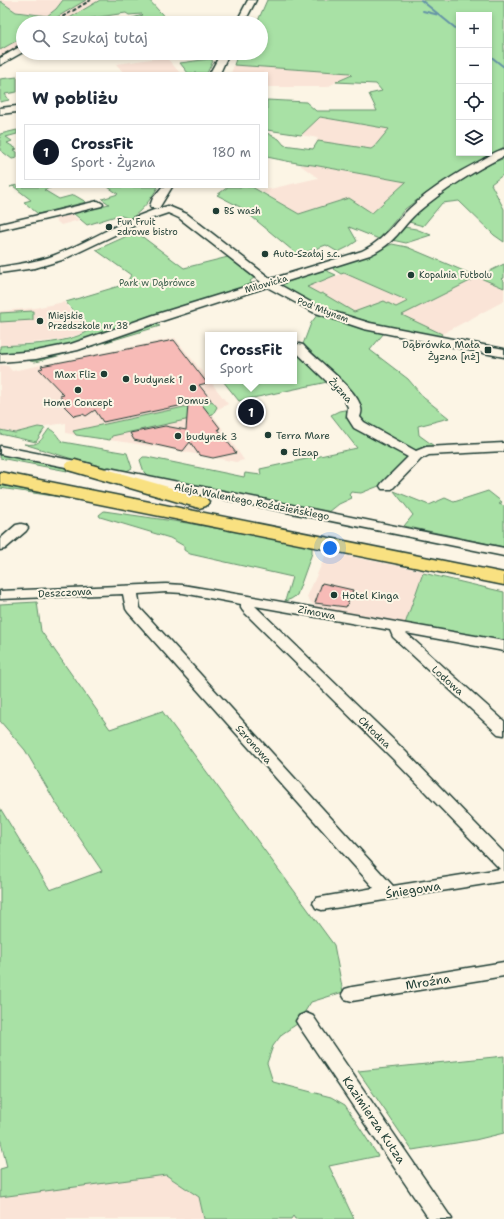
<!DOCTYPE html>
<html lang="pl">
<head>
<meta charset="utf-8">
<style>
  :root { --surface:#fff; --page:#f6f6f7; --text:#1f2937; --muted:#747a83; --line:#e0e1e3; --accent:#111827 }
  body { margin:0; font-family:"Shantell Sans",sans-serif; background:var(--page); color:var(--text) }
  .controls { position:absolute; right:12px; top:12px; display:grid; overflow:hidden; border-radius:0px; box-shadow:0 2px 6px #0003 }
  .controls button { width:36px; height:36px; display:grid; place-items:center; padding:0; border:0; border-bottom:1px solid var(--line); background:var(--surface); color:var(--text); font:20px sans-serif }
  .you { position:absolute; left:330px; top:548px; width:14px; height:14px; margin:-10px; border:3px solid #fff; border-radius:50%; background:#1a73e8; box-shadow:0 0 0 6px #1a73e833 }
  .badge { display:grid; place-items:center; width:26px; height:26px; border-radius:50%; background:var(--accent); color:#fff; font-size:13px; font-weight:700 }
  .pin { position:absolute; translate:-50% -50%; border:2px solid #fff; box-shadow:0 1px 4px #0006 }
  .popup { position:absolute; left:205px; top:332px; width:92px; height:52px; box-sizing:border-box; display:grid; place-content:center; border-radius:0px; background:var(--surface); filter:drop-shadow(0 1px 3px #0005); font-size:13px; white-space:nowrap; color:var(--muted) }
  .popup b { font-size:15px; color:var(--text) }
  .popup::after { content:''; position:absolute; left:50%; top:100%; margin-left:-8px; border:8px solid transparent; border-top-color:var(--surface) }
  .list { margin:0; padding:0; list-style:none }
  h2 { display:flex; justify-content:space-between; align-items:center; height:52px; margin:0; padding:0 16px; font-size:17px }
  h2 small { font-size:13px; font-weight:400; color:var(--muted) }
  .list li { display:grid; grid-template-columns:26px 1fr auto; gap:12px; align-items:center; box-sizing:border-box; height:56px; margin:0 8px 8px; padding:0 8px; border:1px solid var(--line); border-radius:0px }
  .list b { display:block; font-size:15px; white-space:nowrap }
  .list p { margin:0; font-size:13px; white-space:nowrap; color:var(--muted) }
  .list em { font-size:13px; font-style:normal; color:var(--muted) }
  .icon { flex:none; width:22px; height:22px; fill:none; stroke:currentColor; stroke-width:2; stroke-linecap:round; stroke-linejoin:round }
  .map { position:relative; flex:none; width:504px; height:1219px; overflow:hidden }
  .search { position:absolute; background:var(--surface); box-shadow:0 2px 6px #0003; left:16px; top:16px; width:252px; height:44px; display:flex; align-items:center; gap:10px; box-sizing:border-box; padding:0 14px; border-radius:22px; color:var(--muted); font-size:15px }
  .panel { position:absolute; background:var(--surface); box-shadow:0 2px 6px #0003; left:16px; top:72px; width:252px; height:116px; border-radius:0px }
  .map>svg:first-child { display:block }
</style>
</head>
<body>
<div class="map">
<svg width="504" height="1219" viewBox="0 0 504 1219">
  <rect width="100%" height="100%" fill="#fcf5e5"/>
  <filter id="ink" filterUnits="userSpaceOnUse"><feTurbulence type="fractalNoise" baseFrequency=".025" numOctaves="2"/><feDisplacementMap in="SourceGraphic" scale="8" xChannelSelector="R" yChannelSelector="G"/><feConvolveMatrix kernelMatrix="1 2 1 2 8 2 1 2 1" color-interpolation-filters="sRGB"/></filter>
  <g filter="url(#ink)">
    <!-- built -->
    <g fill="#fae4d7">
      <polygon points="0,0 63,0 56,9 47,16 16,12"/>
      <polygon points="86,0 100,0 61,23 47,23"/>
      <polygon points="23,37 23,45 0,58 0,50"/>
      <polygon points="166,57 180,73 124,73 116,64"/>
      <polygon points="234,65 350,73 352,74 327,87 267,87 267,73 231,73"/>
      <polygon points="320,117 390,129 374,147 371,149 316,141 318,138 301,135"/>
      <polygon points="300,165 313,165 407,182 372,213 349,198 299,214 261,191 318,178"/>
      <polygon points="70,213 79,220 61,225 52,217"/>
      <polygon points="344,273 420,306 478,277 504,288 504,301 442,334 402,315 351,315 302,288"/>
      <polygon points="64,302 87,332 61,340 0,346 0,311 35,308"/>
      <polygon points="175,338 208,379 208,381 210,381 228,404 216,410 213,415 244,460 236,462 164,448 76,435 66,433 66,423 38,427 15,433 0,430 0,365 8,366 12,371"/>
      <polygon points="327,552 424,571 405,624 316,608 307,597"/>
      <polygon points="166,1175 199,1197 204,1219 0,1219 0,1197"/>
    </g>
    <!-- green -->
    <g fill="#a8e1a5" stroke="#648f6c" fill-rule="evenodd">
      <polygon points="63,0 86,0 47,23 23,23 23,37 0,50 0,1 16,12 47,16 56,9"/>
      <polygon points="100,0 149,0 170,23 138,23 132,18 143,15 142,14 129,15 126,13 72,21 66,20"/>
      <path d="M267 0H504V147L436 186 405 209 379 239 349 227 357 241 348 247 338 252 326 245 298 255 240 207 217 195 228 187H252L299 214 349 198 372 213 406 182 313 165C298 164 282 160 267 157V133L279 139 284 145 313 149 318 141 371 149 374 147 389 129 320 117 301 135 267 130V100L306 102 316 111H377L369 94 382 91 376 84 336 82 352 75 350 73 234 65 238 53H261V23H257ZM459 15H489V153H459Z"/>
      <polygon points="210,59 213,61 207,73 188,73 180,63"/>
      <polygon points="17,77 17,92 5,94 9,100 0,102 0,79"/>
      <polygon points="17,130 17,134 6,137 12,141 7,143 17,149 14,150 17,152 17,158 12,159 0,150 0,134"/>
      <path d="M504 159V174L491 184 504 209V242L494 235 459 201 442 203 423 226 409 222C415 210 491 159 504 159Z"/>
      <polygon points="17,185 17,187 53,187 44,190 59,199 74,195 86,202 38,214 24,202 31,200 13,186 10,187"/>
      <path d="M108 187H158C150 200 143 210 130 219L119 215 87 225 73 213 109 204 102 199 118 194Z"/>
      <polygon points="404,227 416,229 431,235 406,243 392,240"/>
      <path d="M136 232 184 268 228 257 254 278 250 281 252 284 81 342 33 352 0 356V346C29 344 63 345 89 331L66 302 126 284 131 275 96 250Z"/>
      <path d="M392 244 407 247 478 277 504 264V278L501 279 504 281V288L478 277 402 315 442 334 439 338C395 329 353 319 311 303 302 299 288 294 282 286L288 281 325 270 336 275 307 287 320 294 322 293 354 312 384 301 396 307 408 301 344 273 341 274 333 269 335 266 371 254Z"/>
      <polygon points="33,311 33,320 0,322 0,313"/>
      <polygon points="318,314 345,324 384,333 370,350 408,379 424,398 449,418 418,426 419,435 434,446 424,446 409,457 384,484 361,493 351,492 349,495 352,498 339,504 329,512 148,476 144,472 140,460 143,457 147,457 244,477 245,473 261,475 260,469 357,448 331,415 339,411 361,407 340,383 302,347 311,323"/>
      <polygon points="153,323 160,326 73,352 35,362 30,361 32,359"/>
      <polygon points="296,349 332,381 239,401 223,381 294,381 294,350"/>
      <polygon points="212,401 217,407 213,414 112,436 110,440 76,435 73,431"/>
      <polygon points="38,427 45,428 36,442 0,434 0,430 15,433"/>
      <path d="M49 429C57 432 57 438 63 442L127 453 132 468 125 472 82 462 24 444C40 446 40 441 49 429Z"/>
      <polygon points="0,454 107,477 119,481 0,458"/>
      <polygon points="0,485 80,500 0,488"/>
      <polygon points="394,491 429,505 445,498 454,502 488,491 502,502 499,504 504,506 504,547 404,526 413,515"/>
      <polygon points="104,511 187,523 303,544 312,548 312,553 297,595 291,599 285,601 292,577 190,554 184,550 184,546 170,538 100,517 99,515"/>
      <polygon points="423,573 504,592 504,641 405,624"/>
      <polygon points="37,602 41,631 110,729 162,711 334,945 343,992 311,1002 297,1024 282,1034 273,1046 267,1063 273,1082 331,1097 345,1105 378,1156 329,1166 354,1219 295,1219 293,1216 291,1219 204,1219 199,1197 166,1175 0,1197 0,1169 7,1167 0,1138 0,808 50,890 102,871 56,803 25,750 0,721 0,604"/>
      <polygon points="504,1056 504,1133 475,1140 412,1150 358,1071"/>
    </g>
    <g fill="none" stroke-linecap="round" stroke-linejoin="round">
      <!-- stream -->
      <g stroke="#6594a7" stroke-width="2">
        <polyline points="421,0 459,31"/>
        <polyline points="423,11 439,15"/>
        <polyline points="489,55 504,67"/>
      </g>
    </g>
    <!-- building -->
    <g fill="#f7bbb7" stroke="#1f3d34">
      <polygon points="174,340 207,383 199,385 211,400 200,402 220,428 218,429 236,453 213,458 199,455 190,442 183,451 134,440 130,433 165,426 186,430 188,404 103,422 95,410 86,416 83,414 74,416 64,406 66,405 60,396 64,395 39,369 43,368 41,366"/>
      <polygon points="322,583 353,590 346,607 315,603"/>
    </g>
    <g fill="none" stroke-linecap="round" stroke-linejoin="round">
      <!-- minor casing -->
      <g stroke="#1f3d34" stroke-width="3">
        <g id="minor">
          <polygon points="248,0 256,0 244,23 236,23"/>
          <polygon points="23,45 23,52 0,65 0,58"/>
          <polygon points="221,53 229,53 220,73 210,73"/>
          <polygon points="17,106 17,112 0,114 0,108"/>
          <path d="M504 149V156C474 171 445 189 419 211 400 228 396 243 370 255L278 284 321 308 370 323 504 349V357L364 329 313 312 267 287 162 321 78 350 36 359 0 362V354L36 351 71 344 154 315 261 282 179 218 168 213 144 221 62 260 35 268 0 273V267C18 264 37 262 55 255 93 240 128 216 168 206L187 214 271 279 362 251C386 239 392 225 410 208 431 189 456 173 482 160 489 156 496 151 504 149Z"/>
          <polygon points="162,187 172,187 159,208 151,208 150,206 153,198"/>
          <polygon points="98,201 103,204 102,206 0,230 0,224"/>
          <path d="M299 344 303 345C317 361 358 389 361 408 362 411 361 414 360 417L364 422 416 451 426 447 504 443V451L429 455 421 459 392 489H382L380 486 382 483 408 457 354 428 347 417 348 407 343 397 295 351 294 346Z"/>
          <polygon points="0,446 86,463 91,464 93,467 91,470 86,471 0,454"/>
          <polygon points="109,468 504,548 504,556 104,475 102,472 104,469"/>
          <polygon points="21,524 26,525 28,528 26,531 5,549 0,550 0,539 16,525"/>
          <path d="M166 584 183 585 248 596 504 641V651L406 633 504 721V735L498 734 393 637 390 630 255 606 405 751 504 853V881L322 910 316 908 313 903 316 898 374 888 128 612 126 609 123 594 0 599V591ZM166 592 183 593 241 604V608L243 611 393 759 500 869 393 886 140 608 138 594Z"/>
          <polygon points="504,962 504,976 352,1001 345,999 342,994 345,989 352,987"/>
          <polygon points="306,1013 313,1016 452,1219 429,1219 299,1026 296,1021 299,1016"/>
        </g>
      </g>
      <!-- highway casing -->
      <g stroke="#1f3d34" stroke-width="3">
        <g id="highway">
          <polygon points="75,460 206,498 209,502 206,506 199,508 68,470 65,466 68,462"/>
          <polygon points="0,472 504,573 504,585 0,484"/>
        </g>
      </g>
      <!-- minor -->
      <use href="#minor" fill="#fcf5e5" fill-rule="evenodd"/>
      <!-- highway -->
      <use href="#highway" fill="#f9e181" fill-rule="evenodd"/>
      <!-- rail -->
      <g stroke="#1f3d34" stroke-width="2" stroke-dasharray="4 2" stroke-linecap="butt">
        <polyline points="52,23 91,0"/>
        <polyline points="0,57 23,43"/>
      </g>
    </g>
  </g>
  <!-- markers -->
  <g fill="#1f3d34" stroke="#fcf5e5" stroke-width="1.5">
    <circle cx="216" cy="211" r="4"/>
    <circle cx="109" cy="227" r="4"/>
    <circle cx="265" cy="254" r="4"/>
    <circle cx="411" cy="275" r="4"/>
    <circle cx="40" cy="321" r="4"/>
    <rect x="484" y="346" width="8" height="8" rx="2"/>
    <circle cx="104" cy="374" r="4"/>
    <circle cx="126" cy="379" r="4"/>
    <circle cx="193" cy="388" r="4"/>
    <circle cx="78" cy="390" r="4"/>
    <circle cx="268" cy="435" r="4"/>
    <circle cx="178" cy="436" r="4"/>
    <circle cx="284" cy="452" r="4"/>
    <circle cx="334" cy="595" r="4"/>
  </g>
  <g text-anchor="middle" stroke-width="4" stroke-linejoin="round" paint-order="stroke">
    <!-- far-poi labels -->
    <g font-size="9" fill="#1f3d34" stroke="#fcf5e5" text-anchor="start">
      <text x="224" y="214">BS wash</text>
      <text x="117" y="225">Fun Fruit<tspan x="117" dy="10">zdrowe bistro</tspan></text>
      <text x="273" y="257">Auto-Szałaj s.c.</text>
      <text x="419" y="278">Kopalnia Futbolu</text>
      <text x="48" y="319">Miejskie<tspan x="48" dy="10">Przedszkole nr 38</tspan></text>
    </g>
    <!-- far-park labels -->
    <g font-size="9" fill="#3a5e4b" stroke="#fcf5e5">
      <text x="157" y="286">Park w Dąbrówce</text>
    </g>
    <!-- far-street labels -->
    <g font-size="9" fill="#1f3d34" stroke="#fcf5e5">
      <text transform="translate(266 284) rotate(-16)" y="3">Milowicka</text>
      <text transform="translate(323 310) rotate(21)" y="3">Pod Młynem</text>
    </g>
    <!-- poi labels -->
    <g font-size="10" fill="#1f3d34" stroke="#fcf5e5" text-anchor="start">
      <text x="480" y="348" text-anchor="end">Dąbrówka Mała<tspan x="480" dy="12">Żyzna [nż]</tspan></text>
      <text x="96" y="378" text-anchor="end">Max Fliz</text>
      <text x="134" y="383">budynek 1</text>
      <text x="193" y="404" text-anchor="middle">Domus</text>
      <text x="78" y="406" text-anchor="middle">Home Concept</text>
      <text x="276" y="439">Terra Mare</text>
      <text x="186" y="440">budynek 3</text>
      <text x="292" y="456">Elzap</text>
      <text x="342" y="599">Hotel Kinga</text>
    </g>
    <!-- street labels -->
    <g font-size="10" fill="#1f3d34" stroke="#fcf5e5">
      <text transform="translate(341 390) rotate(48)" y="4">Żyzna</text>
      <text transform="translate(252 501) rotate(11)" y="4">Aleja Walentego Roździeńskiego</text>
      <text transform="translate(65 592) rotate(-3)" y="4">Deszczowa</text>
      <text transform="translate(317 612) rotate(11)" y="4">Zimowa</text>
      <text transform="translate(448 680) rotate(42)" y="4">Lodowa</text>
      <text transform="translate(375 732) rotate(44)" y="4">Chłodna</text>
      <text transform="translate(254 744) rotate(48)" y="4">Szronowa</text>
    </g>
    <!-- near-street labels -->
    <g font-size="12" fill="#1f3d34" stroke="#fcf5e5">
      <text transform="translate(413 890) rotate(-9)" y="4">Śniegowa</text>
      <text transform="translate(428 982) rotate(-9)" y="4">Mroźna</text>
      <text transform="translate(374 1120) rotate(56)" y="4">Kazimierza Kutza</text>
    </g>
  </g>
</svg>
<div class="controls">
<button>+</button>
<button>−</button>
<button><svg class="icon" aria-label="locate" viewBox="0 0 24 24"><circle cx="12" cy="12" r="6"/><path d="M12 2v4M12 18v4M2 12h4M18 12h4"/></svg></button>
<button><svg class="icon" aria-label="layers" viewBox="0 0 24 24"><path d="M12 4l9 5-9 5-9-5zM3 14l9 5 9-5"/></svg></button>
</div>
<div class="you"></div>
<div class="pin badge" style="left:251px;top:412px">1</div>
<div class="popup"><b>CrossFit</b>Sport</div>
<div class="search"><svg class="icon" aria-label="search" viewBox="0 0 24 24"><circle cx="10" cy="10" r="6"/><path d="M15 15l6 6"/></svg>Szukaj tutaj</div>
<section class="panel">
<h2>W pobliżu<small></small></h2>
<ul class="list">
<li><span class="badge">1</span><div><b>CrossFit</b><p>Sport · Żyzna</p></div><em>180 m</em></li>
</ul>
</section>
</div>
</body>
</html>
